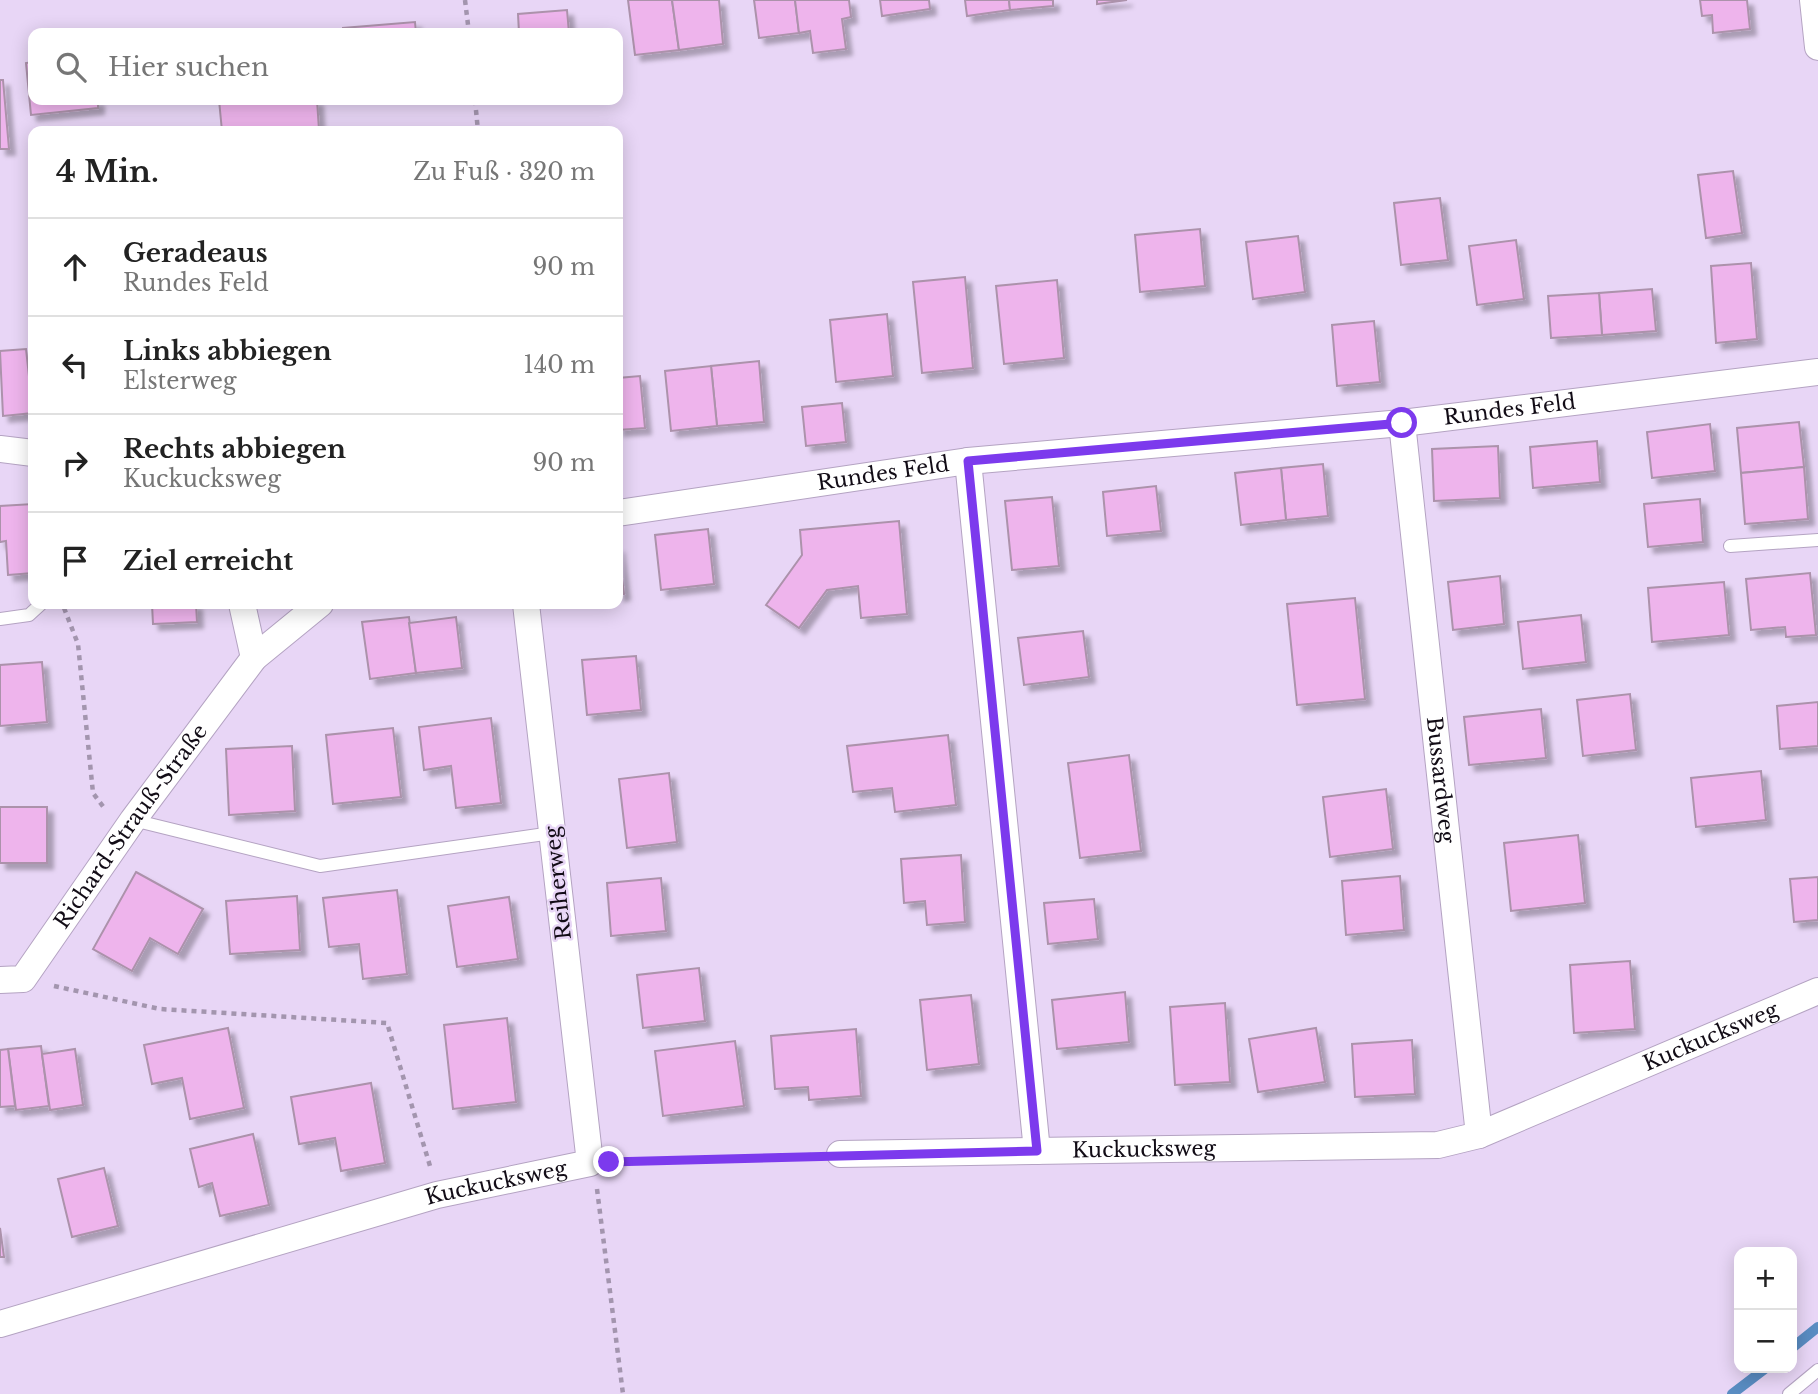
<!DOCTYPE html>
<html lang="de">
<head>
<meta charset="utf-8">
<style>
  :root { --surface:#fff; --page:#f2f2f2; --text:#222; --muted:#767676; --line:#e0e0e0 }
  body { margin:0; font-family:"Libre Baskerville",serif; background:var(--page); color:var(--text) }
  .controls { position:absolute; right:21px; bottom:21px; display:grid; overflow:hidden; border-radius:14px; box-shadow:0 4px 18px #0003 }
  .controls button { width:63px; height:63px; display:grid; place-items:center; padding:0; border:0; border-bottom:2px solid var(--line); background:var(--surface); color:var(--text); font:35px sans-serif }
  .stop { position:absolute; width:21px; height:21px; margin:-16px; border:5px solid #7c3aed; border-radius:50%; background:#fff }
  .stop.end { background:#7c3aed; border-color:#fff; box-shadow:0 2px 7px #0008 }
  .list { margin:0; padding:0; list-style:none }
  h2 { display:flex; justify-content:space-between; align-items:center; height:91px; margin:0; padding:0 28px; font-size:30px }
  h2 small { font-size:23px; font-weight:400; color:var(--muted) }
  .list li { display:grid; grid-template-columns:46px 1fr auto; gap:21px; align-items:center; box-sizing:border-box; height:98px; padding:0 28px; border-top:2px solid var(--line) }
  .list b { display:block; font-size:26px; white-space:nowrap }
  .list p { margin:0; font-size:23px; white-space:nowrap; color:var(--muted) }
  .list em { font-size:23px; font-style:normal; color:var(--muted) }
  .icon { flex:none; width:38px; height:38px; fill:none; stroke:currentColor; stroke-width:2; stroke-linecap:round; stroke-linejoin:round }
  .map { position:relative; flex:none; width:1818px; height:1394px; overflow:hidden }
  .search { position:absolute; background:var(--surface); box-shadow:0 4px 18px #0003; left:28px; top:28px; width:595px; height:77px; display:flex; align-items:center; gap:18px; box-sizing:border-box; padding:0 24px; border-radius:14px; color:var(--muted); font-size:26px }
  .panel { position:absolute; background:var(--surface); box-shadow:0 4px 18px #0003; left:28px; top:126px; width:595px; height:483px; border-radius:14px }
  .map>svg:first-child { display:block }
</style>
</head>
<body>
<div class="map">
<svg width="1818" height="1394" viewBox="0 0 1818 1394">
  <defs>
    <filter id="shadow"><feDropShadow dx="6" dy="6" stdDeviation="2" flood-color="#0004"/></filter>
  </defs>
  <rect width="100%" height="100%" fill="#e8d6f6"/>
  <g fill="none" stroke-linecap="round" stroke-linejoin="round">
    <!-- stream -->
    <g stroke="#598cc2" stroke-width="10">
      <polyline points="1792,1348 1818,1327"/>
      <polyline points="1732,1394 1766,1368"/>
    </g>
  </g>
  <!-- building -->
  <g fill="#eeb4ec" stroke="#ac92ab" stroke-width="2" filter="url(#shadow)">
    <polygon points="628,0 672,0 679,50 635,55"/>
    <polygon points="672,0 719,0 723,44 679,50"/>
    <polygon points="754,0 795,0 799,33 759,38"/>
    <polygon points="795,0 849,0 851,17 842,19 846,49 813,53 810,31 799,33"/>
    <polygon points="880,0 929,0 930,9 882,16"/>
    <polygon points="965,0 1009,0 1010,10 967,16"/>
    <polygon points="1009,0 1053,0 1053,6 1010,10"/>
    <polygon points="1097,0 1127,0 1097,4"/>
    <polygon points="1700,0 1747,0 1750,29 1713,33 1712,15 1702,16"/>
    <polygon points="567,10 569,33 519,33 518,14"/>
    <polygon points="415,22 416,33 343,33 343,28"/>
    <polygon points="33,62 33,100 98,100 98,108 31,115 26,63"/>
    <polygon points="0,80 3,80 9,149 0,149"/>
    <polygon points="219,100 317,100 319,130 222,131"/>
    <polygon points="1733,171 1742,233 1706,238 1698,175"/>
    <polygon points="1440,198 1448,260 1401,265 1394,203"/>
    <polygon points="1200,229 1205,286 1140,292 1135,235"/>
    <polygon points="1298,236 1305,292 1253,299 1246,242"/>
    <polygon points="1516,240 1524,299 1477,305 1469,246"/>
    <polygon points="1751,263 1757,339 1716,343 1711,266"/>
    <polygon points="965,277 973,368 922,373 913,282"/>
    <polygon points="1057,280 1064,358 1004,364 996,286"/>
    <polygon points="1652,289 1656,331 1602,335 1599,293"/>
    <polygon points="1599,293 1602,335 1551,338 1548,296"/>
    <polygon points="887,314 893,376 836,382 830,320"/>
    <polygon points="1374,321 1380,382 1337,386 1332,325"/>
    <polygon points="26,349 33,413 3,416 0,351"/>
    <polygon points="759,361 764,422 717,426 711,366"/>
    <polygon points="711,366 717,426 671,431 665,371"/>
    <polygon points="640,376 645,428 618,430 618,378"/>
    <polygon points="842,403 846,442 806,446 802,407"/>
    <polygon points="1799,422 1804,467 1741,473 1737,428"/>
    <polygon points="1710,424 1715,471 1652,478 1647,432"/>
    <polygon points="1597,441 1600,482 1533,488 1530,447"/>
    <polygon points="1498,446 1500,498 1434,501 1432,449"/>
    <polygon points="1323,464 1328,516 1286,520 1281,468"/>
    <polygon points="1804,467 1808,519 1745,524 1741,473"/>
    <polygon points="1281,468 1286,520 1241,525 1235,473"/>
    <polygon points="1156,486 1161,531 1107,536 1103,492"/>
    <polygon points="1052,497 1059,566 1012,570 1005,501"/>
    <polygon points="1700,499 1703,542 1648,547 1644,504"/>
    <polygon points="33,504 33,573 8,575 6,541 0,542 0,506"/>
    <polygon points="899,521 907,614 861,618 858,586 827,590 799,628 766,605 802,555 800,530"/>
    <polygon points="708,529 714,584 661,590 655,535"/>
    <polygon points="618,546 624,594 618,595"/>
    <polygon points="1810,573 1816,635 1786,637 1785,627 1751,630 1746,579"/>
    <polygon points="1500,576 1504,624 1453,630 1448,582"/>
    <polygon points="1724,582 1729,635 1652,642 1648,588"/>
    <polygon points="1355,598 1365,699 1297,705 1287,604"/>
    <polygon points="152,604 196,604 197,622 153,624"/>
    <polygon points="1581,615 1586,662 1523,669 1518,622"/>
    <polygon points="409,617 416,673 370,679 362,622"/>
    <polygon points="456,617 462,668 416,673 409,623"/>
    <polygon points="1083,631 1089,677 1024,685 1018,638"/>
    <polygon points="636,656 641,710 587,715 582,660"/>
    <polygon points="42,662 47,722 0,726 0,665"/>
    <polygon points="1630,694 1636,750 1583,756 1577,700"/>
    <polygon points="1818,702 1818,746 1780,749 1777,706"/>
    <polygon points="1541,709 1546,758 1469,765 1464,717"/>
    <polygon points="491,718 501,803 456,808 451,766 424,770 419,727"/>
    <polygon points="393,728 401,797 333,804 326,735"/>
    <polygon points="948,735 956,805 895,812 892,788 853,792 847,746"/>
    <polygon points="292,746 295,811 229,815 226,749"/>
    <polygon points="1129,755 1141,851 1080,858 1068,763"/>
    <polygon points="1761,771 1766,820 1696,827 1691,778"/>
    <polygon points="669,773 677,842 627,848 619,779"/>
    <polygon points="1386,789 1393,849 1330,857 1323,797"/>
    <rect x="0" y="807" width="47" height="56"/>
    <polygon points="1578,835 1585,903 1511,911 1504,843"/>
    <polygon points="961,855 965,922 927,925 925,901 904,903 901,859"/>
    <polygon points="136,872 203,909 178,954 150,938 132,971 93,949"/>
    <polygon points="1400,876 1404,930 1346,935 1342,881"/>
    <polygon points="1818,877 1818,920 1794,922 1790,879"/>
    <polygon points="661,878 666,931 611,936 607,883"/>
    <polygon points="397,890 407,974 363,979 359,944 329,947 323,898"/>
    <polygon points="297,896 300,950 230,954 226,901"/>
    <polygon points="509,897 518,959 457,967 448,906"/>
    <polygon points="1094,899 1098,939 1048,944 1044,903"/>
    <polygon points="1630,961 1635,1029 1574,1033 1570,965"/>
    <polygon points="699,968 705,1021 643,1028 637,975"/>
    <polygon points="1125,992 1129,1042 1057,1049 1052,1000"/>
    <polygon points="971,995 979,1064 927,1070 920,1000"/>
    <polygon points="1225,1003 1230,1082 1175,1085 1170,1007"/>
    <polygon points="507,1018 516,1102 453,1109 444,1025"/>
    <polygon points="228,1028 244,1108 190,1119 182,1078 152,1084 144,1045"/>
    <polygon points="1316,1028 1325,1082 1258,1092 1249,1039"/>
    <polygon points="856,1029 861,1096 809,1100 808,1087 775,1089 771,1036"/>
    <polygon points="1412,1040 1415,1094 1355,1097 1352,1044"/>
    <polygon points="735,1041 744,1106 663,1116 655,1051"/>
    <polygon points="41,1046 49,1106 16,1110 8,1049"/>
    <polygon points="8,1049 15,1106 0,1107 0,1050"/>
    <polygon points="75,1049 83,1105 50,1110 42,1054"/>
    <polygon points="371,1083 385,1163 341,1171 335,1138 299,1144 291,1097"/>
    <polygon points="253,1134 269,1205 220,1216 212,1183 199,1187 190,1149"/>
    <polygon points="104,1168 118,1226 72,1237 58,1179"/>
    <polygon points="0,1228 4,1257 0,1257"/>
  </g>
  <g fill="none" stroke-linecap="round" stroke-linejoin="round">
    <!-- service casing -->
    <g stroke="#b4a3c2" stroke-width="14">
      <g id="service">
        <polyline points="1730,546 1818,540"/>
        <polyline points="0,619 29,615 41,604"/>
        <polyline points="133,820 320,866 552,833"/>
        <polyline points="1789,1394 1818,1370"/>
      </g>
    </g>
    <!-- minor casing -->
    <g stroke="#b4a3c2" stroke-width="28">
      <g id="minor">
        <polyline points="1813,0 1818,47"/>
        <path id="s1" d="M1402 423 1479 1135"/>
        <polyline points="0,449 33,453"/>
        <polyline points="968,461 1037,1151"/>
        <path id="s2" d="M618 513 968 461 1402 423 1818 372"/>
        <polyline points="242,604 254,658"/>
        <path id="s3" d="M0 980 23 979 133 820 254 658 320 604"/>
        <path id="s4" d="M840 1154 1438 1145 1479 1135 1818 991"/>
        <path id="s5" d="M0 1324 437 1195 590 1163 526 604"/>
      </g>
    </g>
    <!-- path -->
    <g stroke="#a395ae" stroke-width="4.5" stroke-dasharray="5 5" stroke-linecap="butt">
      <polyline points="465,0 469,33"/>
      <polyline points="475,100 478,131"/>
      <polyline points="64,608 78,644 93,793 105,809"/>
      <polyline points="54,986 160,1009 387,1023 430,1166"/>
      <polyline points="617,1161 811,1155"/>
      <polyline points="597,1189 623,1394"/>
    </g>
    <!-- service -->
    <use href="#service" stroke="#fff" stroke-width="12"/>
    <!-- minor -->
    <use href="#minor" stroke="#fff" stroke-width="26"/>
  </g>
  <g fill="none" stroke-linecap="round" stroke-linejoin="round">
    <!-- route -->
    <polyline stroke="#7c3aed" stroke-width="9" points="609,1162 1037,1151 968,461 1402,423"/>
  </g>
  <g text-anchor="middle" stroke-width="5" stroke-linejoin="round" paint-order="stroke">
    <!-- street labels -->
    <g font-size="21" fill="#120c16" stroke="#e8d6f6">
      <text dy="7" stroke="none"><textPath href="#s2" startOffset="898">Rundes Feld</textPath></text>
      <text dy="7" stroke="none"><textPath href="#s2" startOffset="268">Rundes Feld</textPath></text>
      <text dy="7" stroke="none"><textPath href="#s1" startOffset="359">Bussardweg</textPath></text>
      <text dy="7" stroke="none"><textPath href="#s3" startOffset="210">Richard-Strauß-Straße</textPath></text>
      <text transform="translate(558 883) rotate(-96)" y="7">Reiherweg</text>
      <text dy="7" stroke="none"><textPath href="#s4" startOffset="892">Kuckucksweg</textPath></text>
      <text dy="7" stroke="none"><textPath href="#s4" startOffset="304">Kuckucksweg</textPath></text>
      <text dy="7" stroke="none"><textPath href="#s5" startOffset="516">Kuckucksweg</textPath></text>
    </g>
  </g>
</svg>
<div class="controls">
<button>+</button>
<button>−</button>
</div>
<div class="stop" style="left:1402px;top:423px"></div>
<div class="stop end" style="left:609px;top:1162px"></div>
<div class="search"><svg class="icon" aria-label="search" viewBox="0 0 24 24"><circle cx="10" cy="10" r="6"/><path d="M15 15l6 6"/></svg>Hier suchen</div>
<section class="panel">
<h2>4 Min.<small>Zu Fuß · 320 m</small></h2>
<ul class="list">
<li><svg class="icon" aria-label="ahead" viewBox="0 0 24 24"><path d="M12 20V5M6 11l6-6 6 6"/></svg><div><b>Geradeaus</b><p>Rundes Feld</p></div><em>90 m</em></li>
<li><svg class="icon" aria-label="left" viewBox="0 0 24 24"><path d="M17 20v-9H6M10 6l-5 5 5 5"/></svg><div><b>Links abbiegen</b><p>Elsterweg</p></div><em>140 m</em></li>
<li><svg class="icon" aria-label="right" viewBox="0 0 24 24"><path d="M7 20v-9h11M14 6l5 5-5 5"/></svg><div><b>Rechts abbiegen</b><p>Kuckucksweg</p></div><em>90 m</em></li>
<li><svg class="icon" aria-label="arrive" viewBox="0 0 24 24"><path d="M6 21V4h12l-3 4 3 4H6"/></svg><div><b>Ziel erreicht</b></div></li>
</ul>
</section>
</div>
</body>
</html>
